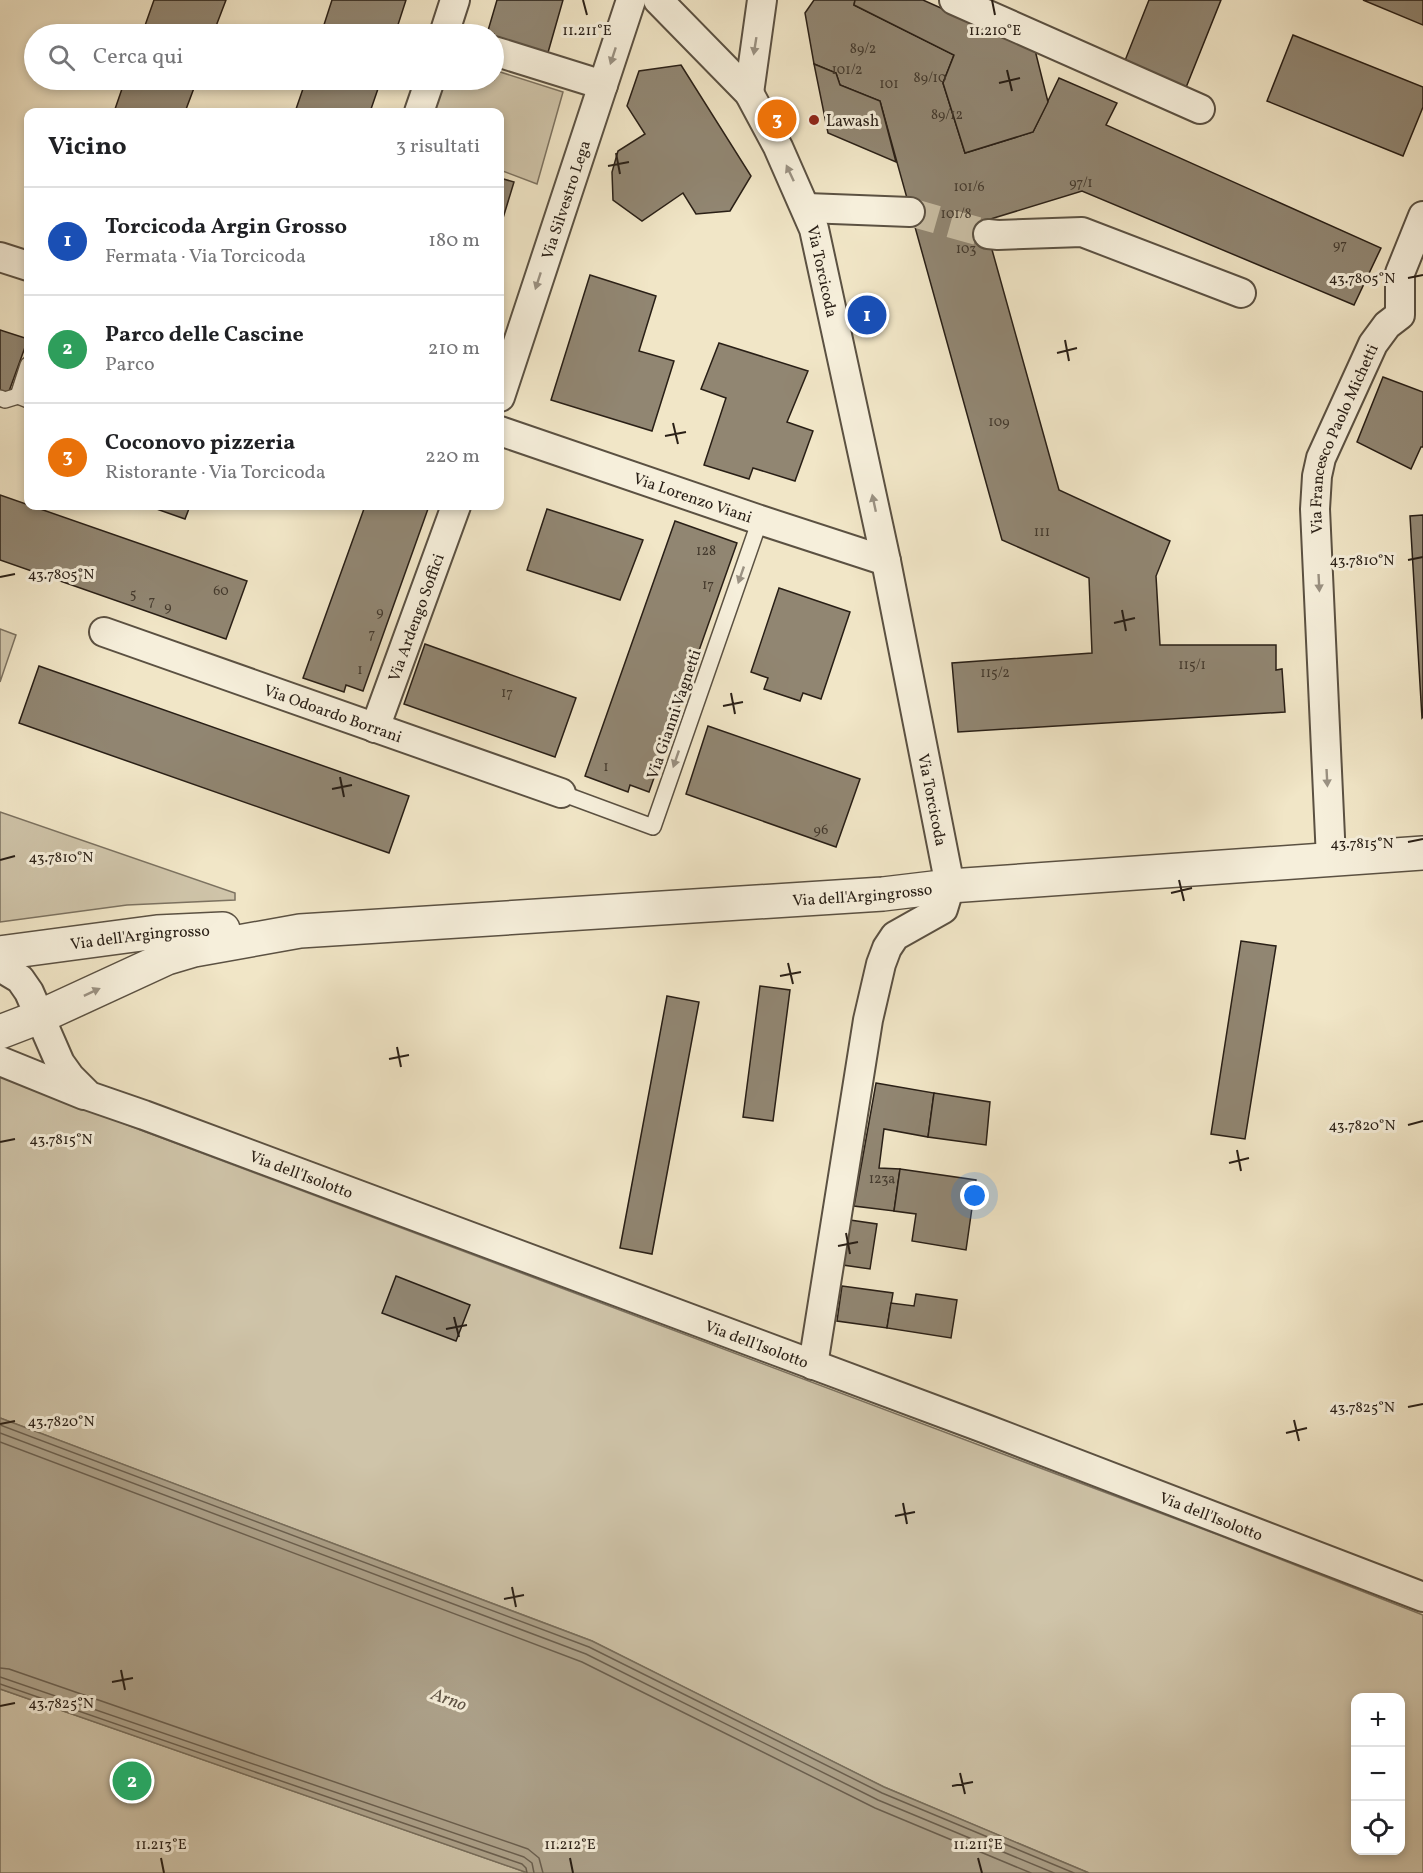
<!DOCTYPE html>
<html lang="it">
<head>
<meta charset="utf-8">
<style>
  :root { --surface:#fff; --page:#f2f2f2; --text:#202124; --muted:#757577; --line:#e0e0e0; --accent:#ea580c }
  body { margin:0; font-family:Vollkorn,serif; background:var(--page); color:var(--text) }
  .controls { position:absolute; right:18px; bottom:18px; display:grid; overflow:hidden; border-radius:12px; box-shadow:0 3px 9px #0003 }
  .controls button { width:54px; height:54px; display:grid; place-items:center; padding:0; border:0; border-bottom:2px solid var(--line); background:var(--surface); color:var(--text); font:30px sans-serif }
  .you { position:absolute; left:975px; top:1196px; width:21px; height:21px; margin:-15px; border:4px solid #fff; border-radius:50%; background:#1a73e8; box-shadow:0 0 0 9px #1a73e833 }
  .badge { display:grid; place-items:center; width:39px; height:39px; border-radius:50%; background:var(--accent); color:#fff; font-size:20px; font-weight:700 }
  .pin { position:absolute; translate:-50% -50%; border:3px solid #fff; box-shadow:0 2px 6px #0006 }
  .list { margin:0; padding:0; list-style:none }
  h2 { display:flex; justify-content:space-between; align-items:center; height:78px; margin:0; padding:0 24px; font-size:26px }
  h2 small { font-size:20px; font-weight:400; color:var(--muted) }
  .list li { display:grid; grid-template-columns:39px 1fr auto; gap:18px; align-items:center; box-sizing:border-box; height:108px; padding:0 24px; border-top:2px solid var(--line) }
  .list b { display:block; font-size:22px; white-space:nowrap }
  .list p { margin:0; font-size:20px; white-space:nowrap; color:var(--muted) }
  .list em { font-size:20px; font-style:normal; color:var(--muted) }
  .icon { flex:none; width:33px; height:33px; fill:none; stroke:currentColor; stroke-width:2; stroke-linecap:round; stroke-linejoin:round }
  .map { position:relative; flex:none; width:1423px; height:1873px; overflow:hidden }
  .search { position:absolute; background:var(--surface); box-shadow:0 3px 9px #0003; left:24px; top:24px; width:480px; height:66px; display:flex; align-items:center; gap:15px; box-sizing:border-box; padding:0 21px; border-radius:33px; color:var(--muted); font-size:22px }
  .panel { position:absolute; background:var(--surface); box-shadow:0 3px 9px #0003; left:24px; top:108px; width:480px; height:402px; border-radius:12px }
  .map>svg:first-child { display:block }
</style>
</head>
<body>
<div class="map">
<svg width="1423" height="1873" viewBox="0 0 1423 1873">
  <rect width="100%" height="100%" fill="#f1e6c7"/>
  <filter id="stains"><feTurbulence type="fractalNoise" baseFrequency=".00333" numOctaves="4"/><feColorMatrix values="0 0 0 0 .2 0 0 0 0 .09 0 0 0 0 .02 0 0 0 .5 -.17"/></filter>
  <radialGradient id="worn" r=".72"><stop offset=".6" stop-color="#630" stop-opacity="0"/><stop offset="1" stop-color="#630" stop-opacity=".3"/></radialGradient>
  <!-- green -->
  <g fill="#cfc4a9" stroke="#7c7260" stroke-width="1.5" fill-rule="evenodd">
    <polygon points="494,70 563,92 537,184 500,170 500,112 433,112 443,80 494,80"/>
    <polygon points="0,629 16,635 0,682"/>
    <polygon points="0,812 235,893 235,900 127,905 0,922"/>
    <path d="M0 1074 130 1126 1216 1534 1423 1615V1873H1089L884 1787 592 1641 0 1418ZM1356 1698H1400V1850H1356Z"/>
    <polygon points="0,1689 528,1873 0,1873"/>
  </g>
  <!-- water -->
  <polygon fill="#ada28b" stroke="#786e5c" stroke-width="1.5" points="0,1418 592,1641 884,1787 1089,1873 528,1873 0,1689"/>
  <g fill="none" stroke-linecap="round" stroke-linejoin="round">
    <!-- shore -->
    <g stroke="#6b6050" stroke-width="1.5">
      <polyline points="0,1425 589,1647 882,1793 1074,1873"/>
      <polyline points="0,1433 586,1654 878,1800 1054,1873"/>
      <polyline points="0,1442 582,1662 875,1808 1031,1873"/>
      <polyline points="0,1668 9,1669 528,1849 539,1858 543,1873"/>
      <polyline points="0,1677 524,1857 532,1863 534,1873"/>
      <polyline points="0,1684 522,1864 526,1868 527,1873"/>
    </g>
  </g>
  <!-- building -->
  <g fill="#918672" stroke="#291f16" stroke-width="1.5">
    <polygon points="154,0 226,0 213,34 142,34"/>
    <polygon points="332,0 406,0 395,34 321,34"/>
    <polygon points="497,0 563,0 547,56 494,41 494,34 487,34"/>
    <polygon points="814,0 855,0 854,5 954,55 943,83 965,153 1033,132 1059,78 1117,103 1106,125 1381,248 1354,305 1082,191 984,221 1059,490 1170,541 1156,576 1160,645 1276,645 1276,670 1282,669 1285,712 958,732 952,663 1092,653 1089,578 1002,540 880,101 840,85 836,73 814,64 805,13"/>
    <polygon points="855,0 923,0 1035,50 1048,102 1033,132 965,153 943,83 954,55 854,5"/>
    <polygon points="1149,0 1221,0 1185,90 1124,63"/>
    <polygon points="1363,0 1423,0 1423,25"/>
    <polygon points="1293,35 1423,87 1423,107 1403,156 1267,101"/>
    <polygon points="814,64 836,73 840,85 880,101 896,162 828,133"/>
    <polygon points="681,65 751,176 730,211 696,214 683,193 642,221 613,200 612,172 618,151 645,134 627,106 639,71"/>
    <polygon points="125,80 197,80 185,112 114,112"/>
    <polygon points="306,80 381,80 370,112 295,112"/>
    <polygon points="500,178 514,182 500,228"/>
    <polygon points="590,275 656,296 639,351 674,361 652,431 551,400"/>
    <polygon points="0,330 28,339 8,394 0,391"/>
    <polygon points="719,343 808,371 787,422 813,431 795,481 753,468 749,479 704,465 726,398 701,389"/>
    <polygon points="1383,377 1423,392 1423,447 1421,447 1411,469 1357,442"/>
    <polygon points="0,495 247,581 226,639 0,560"/>
    <polygon points="148,506 190,506 185,519"/>
    <polygon points="365,506 429,506 363,691 346,685 344,692 303,678"/>
    <polygon points="547,509 643,540 620,600 527,570"/>
    <polygon points="1423,515 1423,717 1422,718 1410,516"/>
    <polygon points="675,521 737,543 649,792 630,785 628,792 585,776"/>
    <polygon points="779,588 850,612 821,699 803,693 800,701 764,689 768,678 751,672"/>
    <polygon points="425,644 576,698 555,757 404,704"/>
    <polygon points="39,666 409,796 389,853 19,723"/>
    <polygon points="708,726 860,779 836,847 686,794"/>
    <polygon points="1241,941 1276,946 1245,1139 1211,1134"/>
    <polygon points="760,986 790,990 773,1121 743,1117"/>
    <polygon points="667,996 699,1002 652,1254 620,1248"/>
    <polygon points="876,1083 934,1093 928,1137 884,1129 879,1168 900,1169 894,1211 854,1206"/>
    <polygon points="934,1093 990,1102 986,1145 928,1137"/>
    <polygon points="900,1169 976,1180 966,1250 912,1241 916,1214 894,1211"/>
    <polygon points="850,1220 877,1224 870,1269 843,1265"/>
    <polygon points="396,1276 470,1305 456,1341 382,1313"/>
    <polygon points="842,1286 893,1293 887,1328 837,1321"/>
    <polygon points="916,1294 957,1300 951,1338 887,1328 891,1303 914,1306"/>
  </g>
  <g fill="none" stroke-linecap="round" stroke-linejoin="round">
    <!-- minor-tunnel -->
    <polyline stroke="#c9bea4" stroke-width="28" stroke-dasharray="28 14" stroke-linecap="butt" points="910,212 988,234"/>
    <!-- service casing -->
    <g stroke="#5b5142" stroke-width="18">
      <g id="service">
        <polyline points="28,365 18,396 28,400"/>
        <polyline points="0,398 5,400 18,396"/>
        <polyline points="561,793 653,827 760,520"/>
      </g>
    </g>
    <!-- minor casing -->
    <g stroke="#5b5142" stroke-width="32">
      <g id="minor">
        <path id="s1" d="M658 0 749 93 778 147 814 229 886 561 950 886 943 909 895 936 887 948 881 964 868 1020 813 1365"/>
        <polyline points="954,0 1200,109"/>
        <polyline points="444,34 455,0"/>
        <polyline points="494,51 603,85"/>
        <polyline points="749,93 762,0"/>
        <polyline points="419,112 430,80"/>
        <polyline points="807,208 910,212"/>
        <polyline points="988,234 998,235 1082,232 1241,293"/>
        <polyline points="0,257 28,266"/>
        <path id="s2" d="M500 397 631 0"/>
        <path id="s3" d="M500 431 760 520 886 561"/>
        <path id="s4" d="M104 632 561 793"/>
        <path id="s5" d="M375 728 456 506"/>
        <path id="s6" d="M1331 859 1315 509 1317 476 1321 458 1373 344 1387 325 1400 315V273L1423 216"/>
        <path id="s7" d="M0 967 20 979 29 992 60 1063 70 1077 89 1096 144 1115 986 1429 1423 1597"/>
        <polyline points="0,1061 84,1095"/>
      </g>
    </g>
    <!-- tertiary casing -->
    <g stroke="#5b5142" stroke-width="36">
      <g id="tertiary">
        <path id="s8" d="M0 953 157 932 223 929"/>
        <path id="s9" d="M0 1032 39 1017 167 958 194 950 300 931 883 894 950 886 1423 853"/>
      </g>
    </g>
    <!-- service -->
    <use href="#service" stroke="#f6efdb" stroke-width="15"/>
    <!-- minor -->
    <use href="#minor" stroke="#f6efdb" stroke-width="28"/>
    <!-- tertiary -->
    <use href="#tertiary" stroke="#f6efdb" stroke-width="33"/>
  </g>
  <!-- one-way arrows -->
  <defs><path id="oneway-solid" d="M-6-.8H1V-3.2L6.5 0L1 3.2V.8H-6Z" transform="scale(1.5)"/></defs>
  <g fill="#9a9182">
    <use href="#oneway-solid" transform="translate(755 46) rotate(99)"/>
    <use href="#oneway-solid" transform="translate(613 56) rotate(108)"/>
    <use href="#oneway-solid" transform="translate(790 173) rotate(-115)"/>
    <use href="#oneway-solid" transform="translate(538 281) rotate(108)"/>
    <use href="#oneway-solid" transform="translate(874 503) rotate(-102)"/>
    <use href="#oneway-solid" transform="translate(741 575) rotate(109)"/>
    <use href="#oneway-solid" transform="translate(1319 583) rotate(87)"/>
    <use href="#oneway-solid" transform="translate(676 759) rotate(109)"/>
    <use href="#oneway-solid" transform="translate(1327 778) rotate(87)"/>
    <use href="#oneway-solid" transform="translate(92 992) rotate(-25)"/>
  </g>
  <!-- ticks -->
  <path fill="none" stroke="#291f16" stroke-width="2" d="M583 0 587 15M992 0 995 15M1007 70 1012 91M999 83 1020 78M616 153 620 174M608 166 629 162M1408 278 1423 275M1065 340 1069 361M1057 353 1077 348M673 423 678 444M665 436 686 432M1408 560 1423 557M0 577 15 574M1122 610 1126 631M1114 623 1135 618M731 693 735 714M723 706 743 702M340 777 344 797M332 789 352 785M1408 842 1423 839M0 860 15 856M1179 880 1184 901M1171 893 1192 888M788 963 793 984M780 976 801 972M397 1047 401 1067M389 1059 409 1055M1408 1125 1423 1121M0 1142 15 1139M1237 1150 1241 1171M1229 1163 1249 1158M846 1233 850 1254M838 1246 858 1242M454 1317 459 1337M446 1329 467 1325M1408 1407 1423 1404M1294 1420 1299 1441M0 1424 15 1421M1286 1433 1307 1428M903 1503 907 1524M895 1516 915 1512M512 1587 516 1607M504 1599 524 1595M121 1670 125 1690M112 1682 133 1678M0 1706 15 1703M960 1773 965 1794M952 1786 973 1782M161 1858 164 1873M570 1858 573 1873M978 1858 982 1873"/>
  <!-- markers -->
  <circle fill="#8f2418" stroke="#f6efdb" stroke-width="2" cx="814" cy="120" r="6"/>
  <g text-anchor="middle" stroke-width="6" stroke-linejoin="round" paint-order="stroke">
    <!-- number labels -->
    <g font-size="14" fill="#43392d">
      <text x="863" y="53">89/2</text>
      <text x="847" y="74">101/2</text>
      <text x="930" y="82">89/10</text>
      <text x="889" y="88">101</text>
      <text x="947" y="119">89/12</text>
      <text x="1081" y="187">97/1</text>
      <text x="969" y="191">101/6</text>
      <text x="956" y="218">101/8</text>
      <text x="1340" y="249">97</text>
      <text x="966" y="253">103</text>
      <text x="999" y="426">109</text>
      <text x="1042" y="536">111</text>
      <text x="706" y="555">128</text>
      <text x="708" y="589">17</text>
      <text x="221" y="595">60</text>
      <text x="133" y="598">5</text>
      <text x="152" y="605">7</text>
      <text x="168" y="611">9</text>
      <text x="380" y="616">9</text>
      <text x="372" y="638">7</text>
      <text x="1192" y="669">115/1</text>
      <text x="360" y="674">1</text>
      <text x="995" y="677">115/2</text>
      <text x="507" y="697">17</text>
      <text x="606" y="771">1</text>
      <text x="821" y="834">96</text>
      <text x="882" y="1183">123a</text>
    </g>
    <!-- poi labels -->
    <g font-size="16" fill="#291f16" stroke="#f6efdb" text-anchor="start">
      <text x="826" y="126">Lawash</text>
    </g>
    <!-- street labels -->
    <g font-size="16" fill="#291f16" stroke="#f6efdb">
      <text dy="6" stroke="none"><textPath href="#s2" startOffset="208">Via Silvestro Lega</textPath></text>
      <text dy="6" stroke="none"><textPath href="#s1" startOffset="324">Via Torcicoda</textPath></text>
      <text dy="6" stroke="none"><textPath href="#s6" startOffset="426">Via Francesco Paolo Michetti</textPath></text>
      <text dy="6" stroke="none"><textPath href="#s3" startOffset="204">Via Lorenzo Viani</textPath></text>
      <text dy="6" stroke="none"><textPath href="#s5" startOffset="118">Via Ardengo Soffici</textPath></text>
      <text dy="6" stroke="none"><textPath href="#s4" startOffset="243">Via Odoardo Borrani</textPath></text>
      <text transform="translate(673 714) rotate(-71)" y="6">Via Gianni Vagnetti</text>
      <text dy="6" stroke="none"><textPath href="#s1" startOffset="864">Via Torcicoda</textPath></text>
      <text dy="6" stroke="none"><textPath href="#s9" startOffset="882">Via dell'Argingrosso</textPath></text>
      <text dy="6" stroke="none"><textPath href="#s8" startOffset="141">Via dell'Argingrosso</textPath></text>
      <text dy="6" stroke="none"><textPath href="#s7" startOffset="387">Via dell'Isolotto</textPath></text>
      <text dy="6" stroke="none"><textPath href="#s7" startOffset="873">Via dell'Isolotto</textPath></text>
      <text dy="6" stroke="none"><textPath href="#s7" startOffset="1359">Via dell'Isolotto</textPath></text>
    </g>
    <!-- water labels -->
    <g font-size="18" font-style="italic" fill="#5e5345" stroke="#f6efdb">
      <text transform="translate(449 1699) rotate(20)" y="6">Arno</text>
    </g>
  </g>
  <g font-size="15" text-anchor="middle" fill="#291f16" stroke="#f6efdb" stroke-width="6" stroke-linejoin="round" paint-order="stroke">
    <text x="587" y="35">11.211°E</text>
    <text x="995" y="35">11.210°E</text>
    <text x="1362" y="283">43.7805°N</text>
    <text x="1362" y="565">43.7810°N</text>
    <text x="61" y="579">43.7805°N</text>
    <text x="1362" y="848">43.7815°N</text>
    <text x="61" y="862">43.7810°N</text>
    <text x="1362" y="1130">43.7820°N</text>
    <text x="61" y="1144">43.7815°N</text>
    <text x="1362" y="1412">43.7825°N</text>
    <text x="61" y="1426">43.7820°N</text>
    <text x="61" y="1708">43.7825°N</text>
    <text x="161" y="1849">11.213°E</text>
    <text x="570" y="1849">11.212°E</text>
    <text x="978" y="1849">11.211°E</text>
  </g>
  <rect width="100%" height="100%" filter="url(#stains)"/>
  <rect width="100%" height="100%" fill="url(#worn)"/>
</svg>
<div class="controls">
<button>+</button>
<button>−</button>
<button><svg class="icon" aria-label="locate" viewBox="0 0 24 24"><circle cx="12" cy="12" r="6"/><path d="M12 2v4M12 18v4M2 12h4M18 12h4"/></svg></button>
</div>
<div class="you"></div>
<div class="pin badge" style="left:867px;top:315px;background:#1a4fb4">1</div>
<div class="pin badge" style="left:132px;top:1781px;background:#2e9e5b">2</div>
<div class="pin badge" style="left:777px;top:119px;background:#e8710a">3</div>
<div class="search"><svg class="icon" aria-label="search" viewBox="0 0 24 24"><circle cx="10" cy="10" r="6"/><path d="M15 15l6 6"/></svg>Cerca qui</div>
<section class="panel">
<h2>Vicino<small>3 risultati</small></h2>
<ul class="list">
<li><span class="badge" style="background:#1a4fb4">1</span><div><b>Torcicoda Argin Grosso</b><p>Fermata · Via Torcicoda</p></div><em>180 m</em></li>
<li><span class="badge" style="background:#2e9e5b">2</span><div><b>Parco delle Cascine</b><p>Parco</p></div><em>210 m</em></li>
<li><span class="badge" style="background:#e8710a">3</span><div><b>Coconovo pizzeria</b><p>Ristorante · Via Torcicoda</p></div><em>220 m</em></li>
</ul>
</section>
</div>
</body>
</html>
